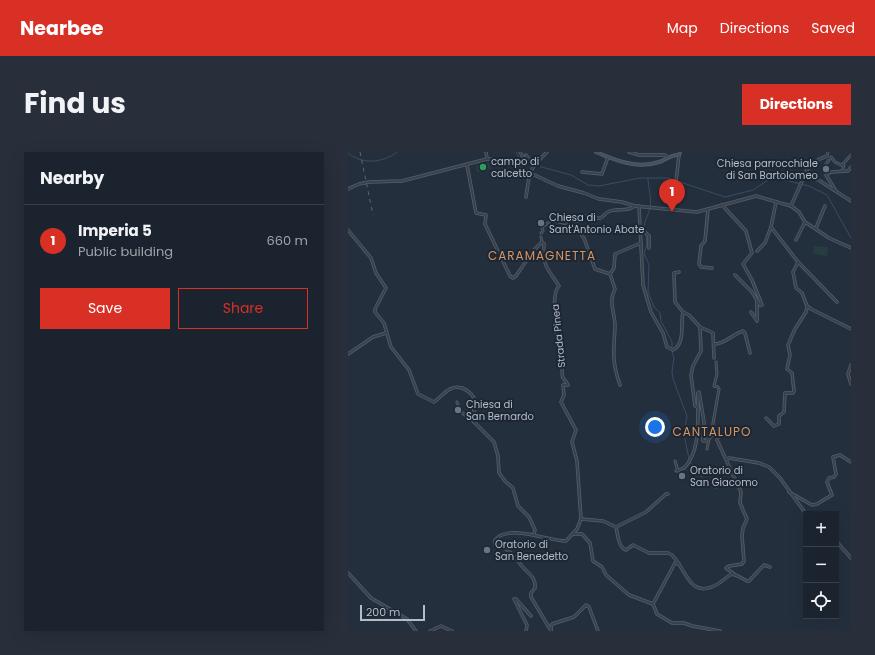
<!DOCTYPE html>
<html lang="en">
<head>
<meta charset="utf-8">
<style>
  :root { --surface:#1b232e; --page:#282f3a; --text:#f1f3f6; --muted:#a0a4aa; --line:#39404a; --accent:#d93025 }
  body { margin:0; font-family:Poppins,sans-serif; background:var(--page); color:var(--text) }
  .controls { position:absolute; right:12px; bottom:12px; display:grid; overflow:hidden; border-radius:0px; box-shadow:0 4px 16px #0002 }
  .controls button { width:36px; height:36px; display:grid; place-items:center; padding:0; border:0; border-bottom:1px solid var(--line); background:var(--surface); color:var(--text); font:20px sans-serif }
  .scale { position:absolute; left:12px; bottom:10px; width:65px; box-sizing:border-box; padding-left:4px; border:2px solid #b4bcc9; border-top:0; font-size:11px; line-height:14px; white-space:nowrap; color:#b4bcc9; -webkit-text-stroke:3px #1d2633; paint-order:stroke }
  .you { position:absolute; left:307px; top:275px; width:14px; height:14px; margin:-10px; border:3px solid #fff; border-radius:50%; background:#1a73e8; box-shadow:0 0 0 6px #1a73e833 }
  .badge { display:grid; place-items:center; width:26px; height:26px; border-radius:50%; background:var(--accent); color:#fff; font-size:13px; font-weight:700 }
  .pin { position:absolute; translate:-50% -33px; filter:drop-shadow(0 1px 2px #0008) }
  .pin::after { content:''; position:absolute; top:21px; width:14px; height:12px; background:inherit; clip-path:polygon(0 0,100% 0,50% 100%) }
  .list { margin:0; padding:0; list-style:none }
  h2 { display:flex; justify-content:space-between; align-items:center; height:52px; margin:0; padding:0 16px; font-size:17px }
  h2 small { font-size:13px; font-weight:400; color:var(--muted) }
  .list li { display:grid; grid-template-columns:26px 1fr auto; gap:12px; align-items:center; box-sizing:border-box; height:72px; padding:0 16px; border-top:1px solid var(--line) }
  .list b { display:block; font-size:15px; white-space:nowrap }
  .list p { margin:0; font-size:13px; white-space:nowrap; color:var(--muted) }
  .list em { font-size:13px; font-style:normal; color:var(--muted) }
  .actions { display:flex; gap:8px; padding:12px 16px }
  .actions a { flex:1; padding:9px 0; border:1px solid var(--accent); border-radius:0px; text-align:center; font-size:14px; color:var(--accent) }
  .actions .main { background:var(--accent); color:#fff }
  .icon { flex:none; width:22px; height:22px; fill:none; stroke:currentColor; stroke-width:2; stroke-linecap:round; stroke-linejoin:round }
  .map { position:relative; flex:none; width:503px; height:479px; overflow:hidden; border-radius:0px }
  header { display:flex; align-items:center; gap:24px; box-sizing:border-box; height:56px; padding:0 20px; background:var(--accent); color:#fff }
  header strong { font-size:19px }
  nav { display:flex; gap:22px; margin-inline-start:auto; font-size:14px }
  .intro { display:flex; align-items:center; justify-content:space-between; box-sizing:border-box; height:96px; padding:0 24px }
  h1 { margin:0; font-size:28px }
  .button { padding:10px 18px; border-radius:0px; background:var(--accent); color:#fff; font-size:14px; font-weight:700 }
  main { display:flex; gap:24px; padding:0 24px }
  aside { flex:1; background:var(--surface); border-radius:0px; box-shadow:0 4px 16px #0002 }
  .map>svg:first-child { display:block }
</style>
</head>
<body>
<header>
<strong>Nearbee</strong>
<nav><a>Map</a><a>Directions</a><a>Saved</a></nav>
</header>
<div class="intro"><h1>Find us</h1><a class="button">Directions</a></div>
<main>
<aside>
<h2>Nearby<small></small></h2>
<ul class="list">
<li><span class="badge">1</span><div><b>Imperia 5</b><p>Public building</p></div><em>660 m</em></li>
</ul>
<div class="actions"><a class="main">Save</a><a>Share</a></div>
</aside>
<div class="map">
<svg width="503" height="479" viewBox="0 0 503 479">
  <rect width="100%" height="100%" fill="#242f3e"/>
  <!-- green -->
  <g fill="#263c3f">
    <polygon points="141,10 143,17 129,20 128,13"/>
    <polygon points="466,94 480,95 479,104 465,102"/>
  </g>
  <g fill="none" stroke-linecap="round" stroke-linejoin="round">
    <!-- stream -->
    <g stroke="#394c67" stroke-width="1">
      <polyline points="168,0 172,8 175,10 223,23 240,33 251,34 292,26 320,26 377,45 405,38 423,26 437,28 461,34 479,43 503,86"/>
      <path d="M0 1C14 13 35 11 49 0"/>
      <path d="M297 79C294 70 301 64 302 55 304 45 300 36 300 26"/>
      <polyline points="298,82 299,92 296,101 301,113 300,140 306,155 312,161 313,169 324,190 324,196"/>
      <polyline points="324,200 326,206 324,219 325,227 339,264 336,282 341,307"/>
      <polyline points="342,310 356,328 360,329 369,337"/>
    </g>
    <!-- pedestrian casing -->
    <g stroke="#565f6c" stroke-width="3">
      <g id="pedestrian">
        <polyline points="479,4 480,0"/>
        <polyline points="483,5 487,10"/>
        <polyline points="489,11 496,14 494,19"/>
        <polyline points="478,12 481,8"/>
        <polyline points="494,13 503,3"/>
        <polyline points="193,81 195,79 194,75 204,68 226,74"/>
        <polyline points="193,85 194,90"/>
        <polyline points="368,210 369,222 366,234 370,235"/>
        <polyline points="109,250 112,259 126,270"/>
        <polyline points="364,277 371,237"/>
        <polyline points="359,297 361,287 366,281 371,283"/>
        <polyline points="327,309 330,319"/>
        <polyline points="328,319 336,316"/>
      </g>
    </g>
    <!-- minor casing -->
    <g stroke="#565f6c" stroke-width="3.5">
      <g id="minor">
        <polyline points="138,0 139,7"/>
        <polyline points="172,0 175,5 187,11"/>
        <polyline points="281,0 291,3 317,3 320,6"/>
        <polyline points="178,3 181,7 188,10"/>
        <path d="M119 13 128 61 138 63 137 72 162 124 165 126 168 124 185 99 194 90 196 92C194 114 200 117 211 134 201 143 210 197 214 210 215 215 213 221 215 226 216 228 219 230 220 233H215L216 243 213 250 228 278 224 290 229 309 233 367"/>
        <polyline points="234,20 254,22 260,5"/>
        <path d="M457 24C458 14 470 7 479 4"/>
        <polyline points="488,39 478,23 483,20 500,19 503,15"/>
        <path d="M178 45C182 18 180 19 199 0"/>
        <polyline points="428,50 423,75 450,110 445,120 448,136 454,141 459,154 463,157 503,177"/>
        <polyline points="374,53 398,79 404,101 395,112 404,128 414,153 412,153 404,140 387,123"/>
        <path d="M291 54 295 133 303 160 315 181 319 195 325 198C338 191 332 171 335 160L341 163 352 175 353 199 345 214 343 223 347 254 349 255"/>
        <polyline points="443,54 451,60 457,70 481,86 503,96"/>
        <polyline points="360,57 357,89 353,94 351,112 353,115 364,116"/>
        <polyline points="292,75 301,84 301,96"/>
        <polyline points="468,76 477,54"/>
        <polyline points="448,88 457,70"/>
        <polyline points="409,99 417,91 423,75"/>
        <polyline points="450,110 489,150"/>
        <polyline points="331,120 326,121 327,150 335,160"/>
        <path d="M262 122 247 117 236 86 226 74C228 67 236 63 244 64 247 64 248 67 252 66 256 65 256 62 260 60 268 55 279 61 287 54"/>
        <polyline points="403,160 409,169 409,148"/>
        <polyline points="352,175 365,181 366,206"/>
        <path d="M367 192C377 192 385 182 395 179L397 181 402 201"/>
        <polyline points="0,202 25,185 38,181"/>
        <polyline points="503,213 500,222 503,232"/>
        <path d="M272 233C263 207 266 199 267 174 267 161 260 150 267 137L262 122 266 116 267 102 293 91"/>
        <polyline points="418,266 426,274 431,272 431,264 436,260 437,241 445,241 446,239 444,221 439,217 442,203 440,193 447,177 458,160 459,154"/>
        <polyline points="126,270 146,290 150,304 151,321 157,329 165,336 170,354 181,365 187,378 186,381"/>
        <polyline points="379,307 381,306 411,311 421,315 432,326 458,362"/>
        <path d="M336 316C354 298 349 265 350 241L351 240 356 270 355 289H358L364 277 371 282 369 288 393 340 392 351 399 367 395 376 394 384 396 409 394 412 381 414 378 416 386 422"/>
        <polyline points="441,340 464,353 469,352 484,343 479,330 481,326 486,325 488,322 485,305 492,303 503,310"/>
        <path d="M268 375C270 383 270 395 278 398L285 393 301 401H320L324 403C339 418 341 447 368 433 374 430 378 425 384 422L390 424 399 429H401L416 413 422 415"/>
        <polyline points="268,375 298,360 318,342 320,342"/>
        <polyline points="226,382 234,382 242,391 245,409 254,415 258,423 281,443 305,452 309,462 324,471 336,471 344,474 372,479"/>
        <polyline points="488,389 503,406"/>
        <polyline points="305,452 327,411 331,412"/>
        <polyline points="203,478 204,472 226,465 238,453 241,455 250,479"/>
        <polyline points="178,479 179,473 166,447 168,447 183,464"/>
        <path d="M203 479 183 445V441L187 436C188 424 180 422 173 413 166 403 160 396 147 392V388C160 371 200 389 218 389L229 377 233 367 255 369 268 375"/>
      </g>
    </g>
    <!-- tertiary casing -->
    <g stroke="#565f6c" stroke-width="3.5">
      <g id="tertiary">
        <polyline points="0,37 11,32 21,30 54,29 139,7 154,8 210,34 236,41 251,47 274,50 287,54 349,60 408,44 443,54 455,27 459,23 472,29 503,49"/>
        <polyline points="325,56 331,3"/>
        <path d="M0 78 23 106 28 121 38 136 27 157V160L36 171 43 195 61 218 70 242 86 250C95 244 101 232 114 236 120 238 123 241 126 246V270"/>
        <polyline points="0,421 23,446 59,467 68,479"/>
        <polyline points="82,479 93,474 104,479"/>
      </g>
    </g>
    <!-- secondary casing -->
    <g stroke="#565f6c" stroke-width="4">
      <path id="secondary" d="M248 0C268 9 290 17 311 10 318 8 323 2 331 3L332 0"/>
    </g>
    <!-- pedestrian -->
    <use href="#pedestrian" stroke="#38414e" stroke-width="1.5"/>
    <!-- minor -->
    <use href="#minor" stroke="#38414e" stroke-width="2"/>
    <!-- tertiary -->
    <use href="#tertiary" stroke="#38414e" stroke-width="2"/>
    <!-- secondary -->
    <use href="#secondary" stroke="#465061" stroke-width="2.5"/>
    <!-- rail -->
    <polyline stroke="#5a6575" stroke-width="1" stroke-dasharray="4 4" stroke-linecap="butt" points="12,0 25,63"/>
  </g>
  <!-- markers -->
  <circle fill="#2e9e5b" stroke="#1d2633" stroke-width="1.5" cx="135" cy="15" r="4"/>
  <g fill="#6b7280" stroke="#1d2633" stroke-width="1.5">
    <circle cx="478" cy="17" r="4"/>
    <circle cx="193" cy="71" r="4"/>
    <circle cx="110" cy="258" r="4"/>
    <circle cx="334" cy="324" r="4"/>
    <circle cx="139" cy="398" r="4"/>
  </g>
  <g text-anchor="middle" stroke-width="4" stroke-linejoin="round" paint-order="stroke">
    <!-- poi labels -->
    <g font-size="10" fill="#b4bcc9" stroke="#1d2633" text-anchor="start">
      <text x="143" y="13">campo di<tspan x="143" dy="12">calcetto</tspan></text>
      <text x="470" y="15" text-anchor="end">Chiesa parrocchiale<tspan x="470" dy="12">di San Bartolomeo</tspan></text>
      <text x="201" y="69">Chiesa di<tspan x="201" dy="12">Sant'Antonio Abate</tspan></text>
      <text x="118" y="256">Chiesa di<tspan x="118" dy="12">San Bernardo</tspan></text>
      <text x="342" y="322">Oratorio di<tspan x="342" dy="12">San Giacomo</tspan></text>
      <text x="147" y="396">Oratorio di<tspan x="147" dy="12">San Benedetto</tspan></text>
    </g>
    <!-- street labels -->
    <g font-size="10" fill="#b4bcc9" stroke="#1d2633">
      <text transform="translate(210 184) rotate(-96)" y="4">Strada Pinea</text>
    </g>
    <!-- quarter labels -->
    <g font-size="12" letter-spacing="1" fill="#d59563" stroke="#1d2633">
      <text x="194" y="108">CARAMAGNETTA</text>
      <text x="364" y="284">CANTALUPO</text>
    </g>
  </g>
</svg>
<div class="controls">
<button>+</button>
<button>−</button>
<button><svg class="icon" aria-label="locate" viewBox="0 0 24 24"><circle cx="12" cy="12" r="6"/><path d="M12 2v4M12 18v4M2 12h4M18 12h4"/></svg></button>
</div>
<div class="scale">200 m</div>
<div class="you"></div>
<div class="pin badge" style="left:324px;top:60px">1</div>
</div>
</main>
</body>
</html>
